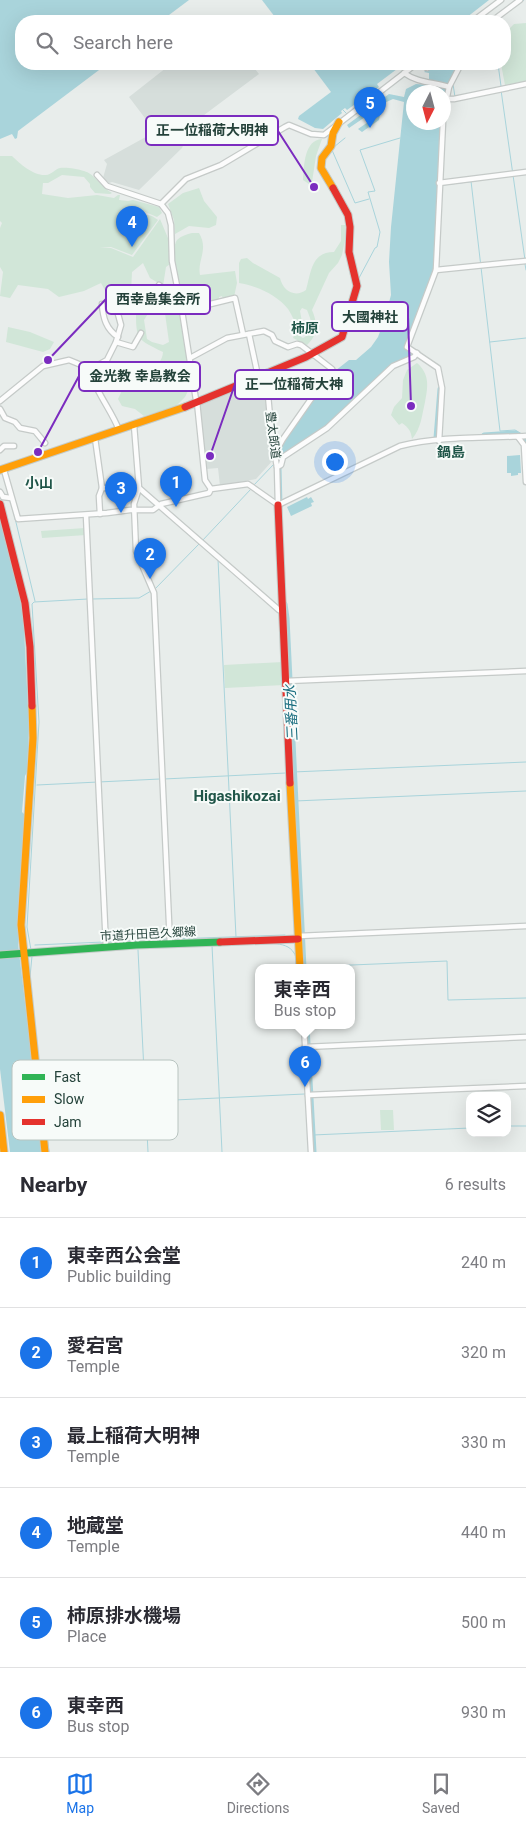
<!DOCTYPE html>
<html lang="en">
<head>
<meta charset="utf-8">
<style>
  :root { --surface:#fff; --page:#f7f7f7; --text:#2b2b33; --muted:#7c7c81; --line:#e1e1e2; --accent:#1a73e8 }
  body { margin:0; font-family:Roboto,"Noto Sans JP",sans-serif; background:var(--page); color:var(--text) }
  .controls { position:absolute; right:15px; bottom:15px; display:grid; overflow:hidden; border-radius:10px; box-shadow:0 5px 20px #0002 }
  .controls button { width:45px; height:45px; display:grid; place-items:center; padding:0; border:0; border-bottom:1px solid var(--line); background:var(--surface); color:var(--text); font:25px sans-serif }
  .compass { position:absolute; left:406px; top:85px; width:45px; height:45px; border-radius:50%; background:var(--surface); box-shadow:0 5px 20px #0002; rotate:186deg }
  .you { position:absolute; left:334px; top:461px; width:18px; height:18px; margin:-12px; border:4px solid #fff; border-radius:50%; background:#1a73e8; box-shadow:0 0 0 8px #1a73e833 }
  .badge { display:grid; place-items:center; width:32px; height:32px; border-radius:50%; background:var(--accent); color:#fff; font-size:16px; font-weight:700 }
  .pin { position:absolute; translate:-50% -41px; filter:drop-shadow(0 1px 2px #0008) }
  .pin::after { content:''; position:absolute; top:26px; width:18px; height:15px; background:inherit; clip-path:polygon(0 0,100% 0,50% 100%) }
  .popup { position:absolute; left:255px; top:964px; width:100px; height:65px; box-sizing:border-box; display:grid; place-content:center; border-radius:10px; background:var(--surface); filter:drop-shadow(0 1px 4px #0005); font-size:16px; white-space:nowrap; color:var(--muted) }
  .popup b { font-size:19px; color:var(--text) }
  .popup::after { content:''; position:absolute; left:50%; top:100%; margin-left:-10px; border:10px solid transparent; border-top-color:var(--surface) }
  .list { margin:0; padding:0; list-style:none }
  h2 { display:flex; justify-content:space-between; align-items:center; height:65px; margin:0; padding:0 20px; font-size:21px }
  h2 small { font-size:16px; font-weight:400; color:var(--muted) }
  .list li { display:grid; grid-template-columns:32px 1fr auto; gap:15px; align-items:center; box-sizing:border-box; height:90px; padding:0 20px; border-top:1px solid var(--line) }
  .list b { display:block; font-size:19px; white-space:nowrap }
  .list p { margin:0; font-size:16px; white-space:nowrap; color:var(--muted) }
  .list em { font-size:16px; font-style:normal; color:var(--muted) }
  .icon { flex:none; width:28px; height:28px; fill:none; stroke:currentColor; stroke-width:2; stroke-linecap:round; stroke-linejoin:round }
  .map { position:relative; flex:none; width:526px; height:1152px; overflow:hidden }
  .search { position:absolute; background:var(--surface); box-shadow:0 5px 20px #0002; left:15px; right:15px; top:15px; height:55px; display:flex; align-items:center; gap:12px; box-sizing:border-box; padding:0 18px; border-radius:20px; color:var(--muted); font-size:19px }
  .sheet { height:605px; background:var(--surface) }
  nav { display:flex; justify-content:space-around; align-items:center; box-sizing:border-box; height:70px; border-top:1px solid var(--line); background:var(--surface); font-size:14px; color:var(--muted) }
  nav a { display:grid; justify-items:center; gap:2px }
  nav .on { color:var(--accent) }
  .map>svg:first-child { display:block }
</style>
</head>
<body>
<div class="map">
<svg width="526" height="1152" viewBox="0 0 526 1152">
  <rect width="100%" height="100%" fill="#e8edeb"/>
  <!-- built -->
  <g fill="#d6dedb">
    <polygon points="171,64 251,64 259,74 192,124 182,148 139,190 112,182 109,183 103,178 107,164 104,160 153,133 154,130 129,97"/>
    <polygon points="265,377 274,459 256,479 220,486 218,468 206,469 200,404"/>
  </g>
  <!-- green -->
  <g fill="#d1e6d8">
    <polygon points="526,23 526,82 505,85 501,64 505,64 505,33 514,24"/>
    <path d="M322 139 316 156 312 182 309 184 303 180C304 166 304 140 322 139Z"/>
    <path d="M0 156H12C20 164 34 176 46 175 51 175 55 169 60 168 66 167 78 169 84 171 95 174 101 187 112 193L110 194 95 193 90 187V184L84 177 62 175 48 183H43L42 194 68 198 97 195 114 198 118 195H120L119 200 128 201 133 200 159 207 162 213 157 217 143 211 132 210 130 217 133 213 141 212 143 214 152 216 158 220 132 255 111 247H100L111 248 133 257 160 219 170 243V264L166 267 163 286 150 278 143 263 132 272 131 293 107 294 101 283 84 291 59 297 48 289 18 285 10 298 0 296 3 272 0 267V228L2 223 0 221Z"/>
    <polygon points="199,188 204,201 217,217 216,225 209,228 189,226 175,234 174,220 168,204 183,193"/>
    <path d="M341 225H345V240L342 255 338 263 329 273 312 310C318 324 318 335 307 345L293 338 297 329H299L298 335 303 338C316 331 311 320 307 310L302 308 300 311 302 322 300 327 298 326C294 321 291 313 288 309 277 295 257 286 239 283V263L241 259 247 258 253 263 280 278C283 291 295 298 306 290 311 273 311 252 334 252L341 241Z"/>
    <path d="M192 233H199C209 250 197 260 200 275L235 271 237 283 234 297 223 299 222 296 219 297V300L186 308H184C181 294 169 250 177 240 181 236 187 234 192 233Z"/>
    <path d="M162 292 178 307 191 385 185 397 176 406 144 416 135 409 122 406 118 399C121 393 124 385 128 381 140 372 162 370 163 352 139 340 136 341 136 314L132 313 131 304 135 300 140 302 148 301 149 312 144 320 147 339 152 342 163 345 169 342Z"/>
    <polygon points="8,327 30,332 54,342 50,349 43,352 6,342"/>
    <path d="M417 363C430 374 428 387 425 402 422 415 421 429 412 439 411 431 409 428 402 423L399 425 391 415 394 407 402 398 403 380 407 370Z"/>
    <polygon points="85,528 86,535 42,538 41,531"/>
    <polygon points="283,662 284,685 225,688 224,665"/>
    <polygon points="380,1110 393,1110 394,1130 381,1130"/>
  </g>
  <!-- water -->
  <g fill="#a9d4db">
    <polygon points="0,0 189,0 161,21 21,21 21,64 107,64 18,131 17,138 15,139 12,134 0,139"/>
    <polygon points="262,0 489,0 462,21 278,21"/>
    <polygon points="310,64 394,64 397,69 377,84 379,87 347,110 345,108 341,111 342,113 323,129 315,128 298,119 299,116 331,92"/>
    <polygon points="434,64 459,64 448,85 445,87 446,89 444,101 444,92 414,92 414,122 441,123 434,268 406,347 414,353 413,356 391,366 326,426 282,456 280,463 278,464 277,454 284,440 333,371 335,371 349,360 356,360 371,347 378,337 384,321 391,295 389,262 391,227 404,102 393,99 382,104 379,120 362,132 358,129 374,118 371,113 349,128 347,125 389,94 404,97 406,89 416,84 429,85 429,73 424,72"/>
    <polygon points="520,455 521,473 518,473 518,475 511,476 511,473 507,473 507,456"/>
    <polygon points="307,497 308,499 311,497 314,502 311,503 312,506 291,516 287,507"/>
    <polygon points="0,520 23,609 29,728 27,772 25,776 22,812 25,815 18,944 43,1152 10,1152 0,1069"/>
  </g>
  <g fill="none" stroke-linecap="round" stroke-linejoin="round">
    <!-- stream -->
    <g stroke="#a9d4db" stroke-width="1">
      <polyline points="510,10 524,0"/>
      <polyline points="497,21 501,17"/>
      <polyline points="498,64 501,86"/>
      <polyline points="501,90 525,260"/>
      <polyline points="455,97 453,84 456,79"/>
      <polyline points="343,110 347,114"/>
      <polyline points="334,147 345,138"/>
      <polyline points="332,150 355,203 369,199"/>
      <polyline points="471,181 500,431 515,430 522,434"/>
      <polyline points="443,185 476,181"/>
      <polyline points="525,264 526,270"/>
      <polyline points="359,278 375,248 377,247 380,232 368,192 375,191 360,150 400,138"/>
      <polyline points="490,342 526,338"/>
      <polyline points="253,486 274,464"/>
      <polyline points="140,492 156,505"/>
      <polyline points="159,508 165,514"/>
      <polyline points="13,510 35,601"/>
      <polyline points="202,541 251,489"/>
      <polyline points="218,559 236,937"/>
      <polyline points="155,589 199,544"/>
      <polyline points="92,599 139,598 151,591"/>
      <polyline points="293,772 526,762"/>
      <polyline points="164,779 286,773"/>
      <polyline points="37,785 160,779"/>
      <polyline points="295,801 526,791"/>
      <polyline points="302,934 384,930"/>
      <polyline points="173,939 285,935"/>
      <polyline points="108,942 169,939"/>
      <path d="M249 944C262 945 286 939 294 953 297 957 296 963 296 968"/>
      <polyline points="35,945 104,942"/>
      <polyline points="212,945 222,1152"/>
      <polyline points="31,950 27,927 39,722 32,604 34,602 88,599"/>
      <polyline points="138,950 148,1152"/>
      <polyline points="304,967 447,961 448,1000 526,998"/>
      <polyline points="30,977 32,956"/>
      <polyline points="44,1106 305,1094"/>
      <polyline points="45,1120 49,1152"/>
      <polyline points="507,1126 526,1126"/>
      <polyline points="313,1135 470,1128"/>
    </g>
    <!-- canal -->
    <g stroke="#a9d4db" stroke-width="5">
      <polyline points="440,389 436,438 440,438"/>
      <polyline points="484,435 516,433 518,435"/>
      <polyline points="525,441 526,442"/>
      <polyline points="279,467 280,506"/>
      <polyline points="285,604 287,618 304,968"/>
      <polyline points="307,1026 314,1152"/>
    </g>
    <!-- street casing -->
    <g stroke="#c5cac8" stroke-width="7">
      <g id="street">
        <polyline points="473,21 501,0"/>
        <polyline points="492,21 520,0"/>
        <polyline points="421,64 427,68 432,64"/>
        <path d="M404 73C418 83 433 82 449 87"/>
        <polyline points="446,99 454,99 526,84"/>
        <polyline points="444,112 449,87 461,64"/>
        <polyline points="97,175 107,186 161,204 168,213 171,225 172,261 182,311 196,400"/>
        <polyline points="439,183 526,172"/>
        <polyline points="161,204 186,179 221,165 285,127 289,125 311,134 324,135 416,64"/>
        <polyline points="436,270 526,261"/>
        <polyline points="159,285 181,304"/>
        <path d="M102 304C103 318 106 329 118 337"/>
        <polyline points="182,311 235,298 243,334"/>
        <polyline points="249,334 258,376"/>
        <polyline points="116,342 133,347 141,333"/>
        <polyline points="190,358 227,338 264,331 272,335 275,341 288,347 297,344 301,345 332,369 283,439 274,455"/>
        <polyline points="91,369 107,360 116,342 121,325 118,314"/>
        <polyline points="266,373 272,439 277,467 278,505"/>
        <path d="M0 401 43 366 69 360 91 369C93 389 111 409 119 430"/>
        <polyline points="197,402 205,480 211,489"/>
        <polyline points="0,409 5,418 15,422 20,428 35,431 45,443"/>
        <polyline points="134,425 139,488 279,610 283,611"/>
        <polyline points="518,437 524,445 526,482"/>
        <polyline points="95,438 102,488 139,488 134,504 136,551 154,593 170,944"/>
        <polyline points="439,441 442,388 438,368 407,347 436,270 443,122"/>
        <polyline points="0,450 4,446 14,446"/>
        <polyline points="277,467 281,465 283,457 327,428 393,366 414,357 417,353"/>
        <polyline points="4,470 18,519 107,513 130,510 153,510 161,504 209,493 211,489 248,484 278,505"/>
        <polyline points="0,492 3,497 11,498"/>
        <path d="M278 505 400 446C438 436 486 438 526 436"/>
        <polyline points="100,514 99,496 102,488"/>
        <polyline points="86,515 106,947"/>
        <polyline points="286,681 526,671"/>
        <polyline points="298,936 526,926"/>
        <polyline points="304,1026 311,1152"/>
        <polyline points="305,1047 526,1037"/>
        <polyline points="308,1095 526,1086"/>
      </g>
    </g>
    <!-- fast casing -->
    <g stroke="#c3cbc8" stroke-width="9">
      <polyline id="fast" points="0,955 136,945 220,942"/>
    </g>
    <!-- slow casing -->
    <g stroke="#c3cbc8" stroke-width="9">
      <g id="slow">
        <polyline points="333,188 321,168 322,158 331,146 333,133 339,122"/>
        <polyline points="0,470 185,407"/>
        <polyline points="32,706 33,738 21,925 45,1152"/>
        <polyline points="290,783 300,968"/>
        <polyline points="0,1115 4,1152"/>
      </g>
    </g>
    <!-- jam casing -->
    <g stroke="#c3cbc8" stroke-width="9">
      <g id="jam">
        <polyline points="185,407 306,357 342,337 357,286 349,252 350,227 348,215 333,188"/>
        <polyline points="0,504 25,603 30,647 32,706"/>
        <polyline points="278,505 290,783"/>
        <polyline points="220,942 298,939"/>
      </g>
    </g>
    <!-- street -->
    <use href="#street" stroke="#fcfcfc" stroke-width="4.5"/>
    <!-- fast -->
    <use href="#fast" stroke="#30b455" stroke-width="7"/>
    <!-- slow -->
    <use href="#slow" stroke="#ff9f0a" stroke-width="7"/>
    <!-- jam -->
    <use href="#jam" stroke="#e5322d" stroke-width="7"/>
  </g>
  <g text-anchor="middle" stroke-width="4" stroke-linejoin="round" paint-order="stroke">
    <!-- street labels -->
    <g font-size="12" fill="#24423a" stroke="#f7fbf9">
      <text transform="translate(273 435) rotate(83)" y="4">豊太郎道</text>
      <text transform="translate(148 934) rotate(-3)" y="4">市道升田邑久郷線</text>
    </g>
    <!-- neighbourhood labels -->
    <g font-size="14" font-weight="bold" fill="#1f5548" stroke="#f7fbf9">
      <text x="305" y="333">柿原</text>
      <text x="451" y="457">鍋島</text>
      <text x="39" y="488">小山</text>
    </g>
    <!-- water labels -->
    <g font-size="14" font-style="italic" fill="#1c6f80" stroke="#f7fbf9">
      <text transform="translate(291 713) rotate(-93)" y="5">三番用水</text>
    </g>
    <!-- quarter labels -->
    <g font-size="15" font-weight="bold" fill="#1f5548" stroke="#f7fbf9">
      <text x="237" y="801">Higashikozai</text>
    </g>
  </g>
  <!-- legend -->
  <rect x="12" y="1060" width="166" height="80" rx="8" fill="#f7fbf9" stroke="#b8c4c0" stroke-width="1"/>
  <rect x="22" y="1074" width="23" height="6" fill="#30b455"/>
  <rect x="22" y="1096" width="23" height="7" fill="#ff9f0a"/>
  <rect x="22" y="1119" width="23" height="6" fill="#e5322d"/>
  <g font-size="14" fill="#24423a">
    <text x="54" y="1082">Fast</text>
    <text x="54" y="1104">Slow</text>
    <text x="54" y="1127">Jam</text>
  </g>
  <!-- callouts -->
  <path fill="none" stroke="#7b2cbf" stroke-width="2" d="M314 187L278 131M48 360L106 299M411 406L408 317M38 452L79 376M210 456L235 384"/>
  <g fill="#7b2cbf" stroke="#f7fbf9" stroke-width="2">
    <circle cx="314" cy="187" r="5"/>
    <circle cx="48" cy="360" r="5"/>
    <circle cx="411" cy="406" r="5"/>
    <circle cx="38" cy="452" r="5"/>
    <circle cx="210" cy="456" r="5"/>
  </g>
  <g fill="#f7fbf9" stroke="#7b2cbf" stroke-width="2">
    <rect x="146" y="116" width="132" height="29" rx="5"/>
    <rect x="106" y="285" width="104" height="29" rx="5"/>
    <rect x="332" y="302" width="76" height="29" rx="5"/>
    <rect x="79" y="362" width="121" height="29" rx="5"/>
    <rect x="235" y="370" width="118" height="29" rx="5"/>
  </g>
  <g font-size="14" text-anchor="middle" font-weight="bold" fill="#24423a">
    <text x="212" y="135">正一位稲荷大明神</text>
    <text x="158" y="304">西幸島集会所</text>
    <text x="370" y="322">大國神社</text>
    <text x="140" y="381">金光教 幸島教会</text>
    <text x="294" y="389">正一位稲荷大神</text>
  </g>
</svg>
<div class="controls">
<button><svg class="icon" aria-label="layers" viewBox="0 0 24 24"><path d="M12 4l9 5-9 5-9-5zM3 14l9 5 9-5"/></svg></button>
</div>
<svg class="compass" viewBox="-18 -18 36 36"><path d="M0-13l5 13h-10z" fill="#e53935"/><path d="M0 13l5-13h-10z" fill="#7c7c81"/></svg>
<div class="you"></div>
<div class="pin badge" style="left:176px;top:507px">1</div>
<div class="pin badge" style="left:150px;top:579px">2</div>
<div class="pin badge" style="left:121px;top:513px">3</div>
<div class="pin badge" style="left:132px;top:247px">4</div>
<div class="pin badge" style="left:370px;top:128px">5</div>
<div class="pin badge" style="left:305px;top:1087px">6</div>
<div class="popup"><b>東幸西</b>Bus stop</div>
<div class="search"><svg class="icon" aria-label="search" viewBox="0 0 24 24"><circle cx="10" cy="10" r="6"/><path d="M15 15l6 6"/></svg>Search here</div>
</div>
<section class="sheet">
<h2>Nearby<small>6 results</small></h2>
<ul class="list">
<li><span class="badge">1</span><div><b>東幸西公会堂</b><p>Public building</p></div><em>240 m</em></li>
<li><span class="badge">2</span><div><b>愛宕宮</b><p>Temple</p></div><em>320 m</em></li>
<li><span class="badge">3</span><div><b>最上稲荷大明神</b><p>Temple</p></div><em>330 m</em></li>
<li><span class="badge">4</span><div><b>地蔵堂</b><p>Temple</p></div><em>440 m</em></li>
<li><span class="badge">5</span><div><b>柿原排水機場</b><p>Place</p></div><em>500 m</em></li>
<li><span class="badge">6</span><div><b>東幸西</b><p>Bus stop</p></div><em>930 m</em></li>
</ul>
</section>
<nav>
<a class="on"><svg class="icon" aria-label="map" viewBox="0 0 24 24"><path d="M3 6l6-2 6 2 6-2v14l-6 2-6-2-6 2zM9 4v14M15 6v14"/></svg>Map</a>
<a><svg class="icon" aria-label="directions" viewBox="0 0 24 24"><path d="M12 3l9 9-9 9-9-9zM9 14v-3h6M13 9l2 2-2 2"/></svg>Directions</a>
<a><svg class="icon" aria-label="saved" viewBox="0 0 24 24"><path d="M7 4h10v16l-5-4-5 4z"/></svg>Saved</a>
</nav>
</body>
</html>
